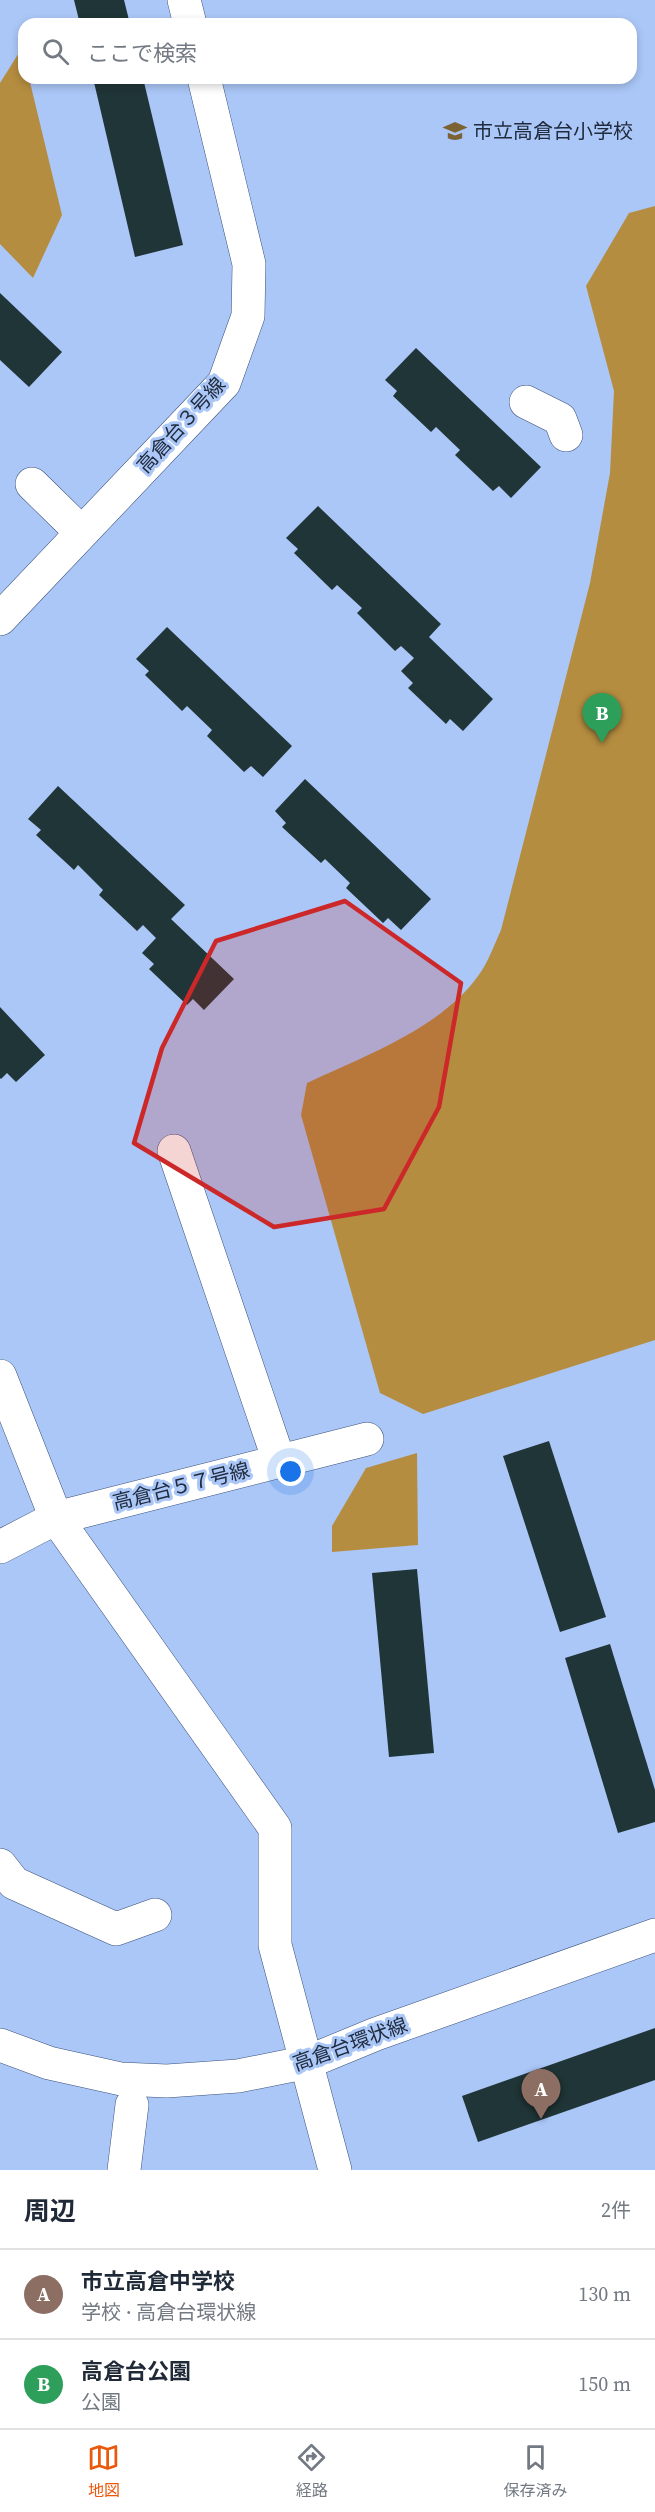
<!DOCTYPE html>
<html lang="ja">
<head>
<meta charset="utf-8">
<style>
  :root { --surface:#fff; --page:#f2f2f3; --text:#1f2937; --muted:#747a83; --line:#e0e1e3; --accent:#ea580c }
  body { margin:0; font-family:"Source Serif 4","Noto Sans JP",serif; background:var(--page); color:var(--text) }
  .you { position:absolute; left:291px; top:1472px; width:21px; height:21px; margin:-15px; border:4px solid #fff; border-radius:50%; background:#1a73e8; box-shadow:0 0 0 9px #1a73e833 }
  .badge { display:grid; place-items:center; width:39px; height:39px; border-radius:50%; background:var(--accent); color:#fff; font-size:20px; font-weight:700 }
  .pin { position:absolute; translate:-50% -50px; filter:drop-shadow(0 2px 3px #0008) }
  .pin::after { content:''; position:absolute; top:32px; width:21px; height:18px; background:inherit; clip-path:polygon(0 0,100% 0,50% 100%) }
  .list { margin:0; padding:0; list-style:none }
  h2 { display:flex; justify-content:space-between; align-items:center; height:78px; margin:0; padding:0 24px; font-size:26px }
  h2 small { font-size:20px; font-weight:400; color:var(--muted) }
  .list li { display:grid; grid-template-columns:39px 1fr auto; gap:18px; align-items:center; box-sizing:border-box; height:90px; padding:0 24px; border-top:2px solid var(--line) }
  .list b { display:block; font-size:22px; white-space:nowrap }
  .list p { margin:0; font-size:20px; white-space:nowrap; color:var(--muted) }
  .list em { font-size:20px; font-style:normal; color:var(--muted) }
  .icon { flex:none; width:33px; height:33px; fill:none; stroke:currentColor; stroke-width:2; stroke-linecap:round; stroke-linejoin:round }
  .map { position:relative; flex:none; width:655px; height:2170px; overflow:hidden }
  .search { position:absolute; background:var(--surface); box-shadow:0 3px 9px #0003; left:18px; right:18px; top:18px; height:66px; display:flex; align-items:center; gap:15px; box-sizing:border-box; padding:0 21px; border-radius:18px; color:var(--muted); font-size:22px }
  .sheet { height:258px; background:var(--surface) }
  nav { display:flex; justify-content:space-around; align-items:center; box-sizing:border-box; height:84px; border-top:2px solid var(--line); background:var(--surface); font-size:16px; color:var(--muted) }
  nav a { display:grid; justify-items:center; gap:3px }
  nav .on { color:var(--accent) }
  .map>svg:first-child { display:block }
</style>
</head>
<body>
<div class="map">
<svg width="655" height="2170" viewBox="0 0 655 2170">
  <rect width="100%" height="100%" fill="#abc7f7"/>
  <!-- green -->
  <g fill="#b58d40">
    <polygon points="22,48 24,78 29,78 62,215 33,278 0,244 0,83"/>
    <path d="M655 206V1340L423 1414 380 1393 301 1115 307 1083C364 1056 440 1029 478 976 488 963 494 945 501 930L590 583 610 473 614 391 586 286 629 213Z"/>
    <polygon points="417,1453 418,1545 332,1552 332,1526 366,1468"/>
  </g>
  <!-- building -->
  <g fill="#203537">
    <polygon points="74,0 124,0 130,24 80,24"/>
    <polygon points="93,78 143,78 183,245 135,257"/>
    <polygon points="0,293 62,352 29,387 0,360"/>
    <polygon points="416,348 541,467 511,498 499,486 493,491 455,455 460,450 436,427 431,432 393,396 397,391 385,380"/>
    <polygon points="318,506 441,624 429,637 493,699 463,731 450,719 446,724 408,688 413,683 401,671 414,658 401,646 395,651 357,613 362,608 337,585 332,590 294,553 298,549 286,538"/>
    <polygon points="167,627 292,746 263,777 251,766 244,772 207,736 212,730 187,706 182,711 145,675 149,671 136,659"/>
    <polygon points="305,779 431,899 401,930 388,918 383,923 346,888 350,883 325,859 321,863 282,827 286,823 275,811"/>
    <polygon points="58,786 185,905 171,919 234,979 204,1010 193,999 187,1005 149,969 154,964 142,953 156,938 143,925 137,931 99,895 103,890 78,865 74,870 36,835 41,830 28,819"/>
    <polygon points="0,1007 45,1055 16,1082 7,1073 1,1079 0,1078"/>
    <polygon points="549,1441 606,1617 560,1632 503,1456"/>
    <polygon points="417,1569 434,1753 389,1757 372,1573"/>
    <polygon points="610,1644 655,1790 655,1822 618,1833 565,1658"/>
    <polygon points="655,2028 655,2080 478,2142 462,2096"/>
  </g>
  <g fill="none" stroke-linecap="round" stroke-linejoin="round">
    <!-- minor casing -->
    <g stroke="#3a507a" stroke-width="34">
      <g id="minor">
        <polyline points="184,0 190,24"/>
        <polyline points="526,402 560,419 566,435"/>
        <polyline points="32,484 81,532"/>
        <polyline points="0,619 224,383 248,316 249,264 204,78"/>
        <polyline points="174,1151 279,1461"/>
        <polyline points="0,1376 56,1518 275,1828 275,1945 335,2170"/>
        <polyline points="0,1547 56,1518 367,1439"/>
        <polyline points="0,1865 14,1883 116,1929 155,1915"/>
        <polyline points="0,2045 49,2063 121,2079 167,2081 238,2076 308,2062 376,2034 655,1935"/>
        <polyline points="124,2170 132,2105"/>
      </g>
    </g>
    <!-- minor -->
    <use href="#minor" stroke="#fff" stroke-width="33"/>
  </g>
  <!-- marked area -->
  <path fill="#cd2829" fill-opacity="0.2" stroke="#cd2829" stroke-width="4.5" stroke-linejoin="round" d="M345 901 461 983 439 1107 384 1209 274 1227 134 1143 162 1048 216 941Z"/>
  <!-- icons -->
  <defs>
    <g id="school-bare" transform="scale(1.8)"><path d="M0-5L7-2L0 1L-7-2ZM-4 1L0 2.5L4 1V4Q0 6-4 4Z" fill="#7c6334" stroke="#abc7f7" stroke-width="2.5" paint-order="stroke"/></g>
  </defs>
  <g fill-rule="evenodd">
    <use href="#school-bare" x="455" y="131"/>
  </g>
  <g text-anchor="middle" stroke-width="6" stroke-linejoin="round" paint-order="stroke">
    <!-- poi labels -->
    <g font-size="20" fill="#202b3e" stroke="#abc7f7" text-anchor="start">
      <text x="473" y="138">市立高倉台小学校</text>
    </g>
    <!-- street labels -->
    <g font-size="20" fill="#202b3e" stroke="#abc7f7">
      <text transform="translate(181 425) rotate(-48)" y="7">高倉台３号線</text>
      <text transform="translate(181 1486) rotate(-14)" y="7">高倉台５７号線</text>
      <text transform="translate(350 2044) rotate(-20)" y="7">高倉台環状線</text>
    </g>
  </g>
</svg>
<div class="you"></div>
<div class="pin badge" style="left:541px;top:2119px;background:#8d6e63">A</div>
<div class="pin badge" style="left:602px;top:743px;background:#2e9e5b">B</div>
<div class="search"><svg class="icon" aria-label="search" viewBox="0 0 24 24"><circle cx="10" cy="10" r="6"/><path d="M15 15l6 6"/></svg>ここで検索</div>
</div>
<section class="sheet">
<h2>周辺<small>2件</small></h2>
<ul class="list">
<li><span class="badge" style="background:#8d6e63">A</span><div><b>市立高倉中学校</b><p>学校 · 高倉台環状線</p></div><em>130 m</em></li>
<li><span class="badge" style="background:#2e9e5b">B</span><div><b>高倉台公園</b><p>公園</p></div><em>150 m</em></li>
</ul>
</section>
<nav>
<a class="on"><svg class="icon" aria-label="map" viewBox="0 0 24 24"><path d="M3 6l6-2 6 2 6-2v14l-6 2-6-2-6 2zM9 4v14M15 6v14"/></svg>地図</a>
<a><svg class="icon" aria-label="directions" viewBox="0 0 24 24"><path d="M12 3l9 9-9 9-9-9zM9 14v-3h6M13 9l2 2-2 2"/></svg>経路</a>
<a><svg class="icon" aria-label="saved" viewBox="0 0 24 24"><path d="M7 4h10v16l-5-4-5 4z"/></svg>保存済み</a>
</nav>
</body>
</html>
